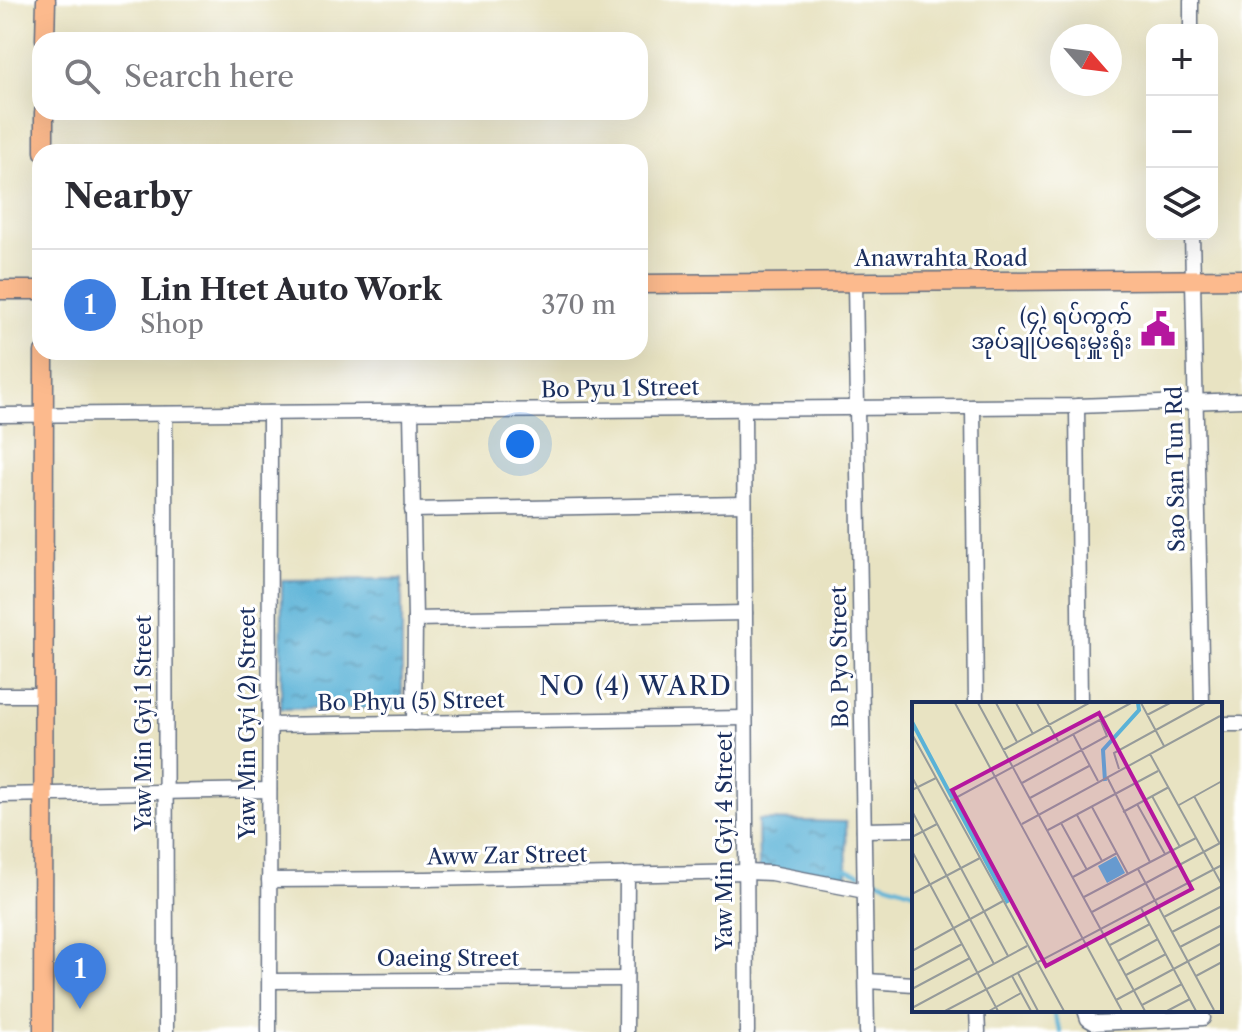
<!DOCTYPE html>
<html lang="en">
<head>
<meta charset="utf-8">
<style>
  :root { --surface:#fff; --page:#f2f2f3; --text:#2b2b33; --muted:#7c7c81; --line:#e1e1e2; --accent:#1a73e8 }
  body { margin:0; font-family:"Libre Caslon Text","Noto Sans Myanmar",serif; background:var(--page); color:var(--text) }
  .controls { position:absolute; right:24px; top:24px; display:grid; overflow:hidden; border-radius:16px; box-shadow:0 8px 32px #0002 }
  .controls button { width:72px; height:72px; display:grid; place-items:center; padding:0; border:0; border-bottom:2px solid var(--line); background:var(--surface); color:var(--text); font:40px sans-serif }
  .compass { position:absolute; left:1050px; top:24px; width:72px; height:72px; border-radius:50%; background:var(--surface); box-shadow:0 8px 32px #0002; rotate:118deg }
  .you { position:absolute; left:520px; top:444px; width:28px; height:28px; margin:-20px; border:6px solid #fff; border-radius:50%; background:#1a73e8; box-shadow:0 0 0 12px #1a73e833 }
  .badge { display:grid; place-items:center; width:52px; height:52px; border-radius:50%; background:var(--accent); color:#fff; font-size:26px; font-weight:700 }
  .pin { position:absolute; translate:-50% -66px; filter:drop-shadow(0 2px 4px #0008) }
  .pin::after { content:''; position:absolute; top:42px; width:28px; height:24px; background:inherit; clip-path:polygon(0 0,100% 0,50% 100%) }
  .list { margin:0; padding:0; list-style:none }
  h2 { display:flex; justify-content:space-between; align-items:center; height:104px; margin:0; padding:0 32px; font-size:34px }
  h2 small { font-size:26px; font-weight:400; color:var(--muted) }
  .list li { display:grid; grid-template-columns:52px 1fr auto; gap:24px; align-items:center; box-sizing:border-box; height:112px; padding:0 32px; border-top:2px solid var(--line) }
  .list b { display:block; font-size:30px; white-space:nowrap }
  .list p { margin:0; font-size:26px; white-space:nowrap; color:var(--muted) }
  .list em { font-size:26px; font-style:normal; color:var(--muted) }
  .icon { flex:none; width:44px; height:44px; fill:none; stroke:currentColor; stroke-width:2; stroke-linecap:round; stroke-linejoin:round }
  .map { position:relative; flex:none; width:1242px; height:1032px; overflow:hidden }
  .search { position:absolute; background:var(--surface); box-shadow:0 8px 32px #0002; left:32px; top:32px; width:616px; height:88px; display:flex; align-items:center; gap:20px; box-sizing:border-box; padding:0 28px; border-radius:24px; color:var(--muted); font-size:30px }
  .panel { position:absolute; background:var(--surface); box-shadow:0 8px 32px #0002; left:32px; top:144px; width:616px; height:216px; border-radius:24px }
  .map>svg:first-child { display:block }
</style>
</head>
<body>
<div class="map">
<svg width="1242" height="1032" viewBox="0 0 1242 1032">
  <defs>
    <pattern id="water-ripples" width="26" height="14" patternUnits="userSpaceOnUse" patternTransform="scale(2)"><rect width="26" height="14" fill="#5ab2d7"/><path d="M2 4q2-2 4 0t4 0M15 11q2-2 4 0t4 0" fill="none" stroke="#4a91b2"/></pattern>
  </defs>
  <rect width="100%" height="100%" fill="#fff"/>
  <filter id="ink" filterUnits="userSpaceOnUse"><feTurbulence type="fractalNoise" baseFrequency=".0125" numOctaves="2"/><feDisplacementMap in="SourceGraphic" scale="16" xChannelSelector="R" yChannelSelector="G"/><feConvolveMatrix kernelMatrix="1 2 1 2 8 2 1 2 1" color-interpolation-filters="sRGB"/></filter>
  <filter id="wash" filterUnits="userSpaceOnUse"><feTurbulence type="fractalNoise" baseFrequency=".006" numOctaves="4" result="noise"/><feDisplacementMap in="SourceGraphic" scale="32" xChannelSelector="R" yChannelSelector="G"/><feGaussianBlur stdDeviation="1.8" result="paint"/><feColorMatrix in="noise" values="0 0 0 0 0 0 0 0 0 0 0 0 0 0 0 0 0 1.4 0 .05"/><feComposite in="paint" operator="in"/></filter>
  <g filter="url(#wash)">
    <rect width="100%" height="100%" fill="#e8e3c2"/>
    <!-- water -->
    <g fill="url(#water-ripples)" stroke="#3a709a" stroke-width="2">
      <polygon points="402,579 402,708 281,709 282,580"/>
      <polygon points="758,820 846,822 847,880 759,868"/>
    </g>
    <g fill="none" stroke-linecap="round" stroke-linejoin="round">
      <!-- stream -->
      <g stroke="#5ab2d7" stroke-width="4">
        <polyline points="847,869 860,874"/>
        <polyline points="868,877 914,892"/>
        <polyline points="1052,1010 1061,1032"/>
      </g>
    </g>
  </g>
  <g filter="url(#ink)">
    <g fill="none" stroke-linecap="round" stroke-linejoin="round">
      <!-- minor casing -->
      <g stroke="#636e81" stroke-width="17">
        <g id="minor">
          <polyline points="1191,0 1191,30"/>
          <polyline points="1192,234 1202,704"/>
          <polyline points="855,282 867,1032"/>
          <polyline points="1077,406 1080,704"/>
          <polyline points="973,407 976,704"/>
          <polyline points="744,409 747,1032"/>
          <polyline points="411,412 415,619 414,723"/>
          <polyline points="165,414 166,1032"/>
          <polyline points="0,415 1077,406 1242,400"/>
          <polyline points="412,510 744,504"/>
          <polyline points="415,619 745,613"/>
          <polyline points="0,695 43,695"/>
          <polyline points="1220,724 1242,724"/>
          <polyline points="269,725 745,718"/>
          <polyline points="0,795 269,790"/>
          <polyline points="864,830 914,829"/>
          <polyline points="269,880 426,879 747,872 771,873 865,891"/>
          <polyline points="270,981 626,979"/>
          <polyline points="867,981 914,984"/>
          <polyline points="977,1010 978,1032"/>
          <polyline points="1085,1010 1088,1019 1095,1023 1203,1018"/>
          <polyline points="269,1032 270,413"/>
          <polyline points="626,1032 627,874"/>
        </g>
      </g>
      <!-- major casing -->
      <g stroke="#636e81" stroke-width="21">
        <g id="major">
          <polyline points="45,40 46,0"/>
          <polyline points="44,152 44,112"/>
          <polyline points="640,284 1242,279"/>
          <polyline points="0,290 40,290"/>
          <polyline points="43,1032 44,352"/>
        </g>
      </g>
      <!-- minor -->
      <use href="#minor" stroke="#fff" stroke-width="14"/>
      <!-- major -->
      <use href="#major" stroke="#fcba8d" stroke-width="18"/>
    </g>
  </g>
  <!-- icons -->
  <defs>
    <g id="civic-bare" transform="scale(2.76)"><path d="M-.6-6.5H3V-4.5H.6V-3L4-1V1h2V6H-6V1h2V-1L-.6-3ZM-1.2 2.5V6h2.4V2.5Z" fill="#b5179e" stroke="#fff" stroke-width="2.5" paint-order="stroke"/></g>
  </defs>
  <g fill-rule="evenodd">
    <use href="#civic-bare" x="1158" y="329"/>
  </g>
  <g text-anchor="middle" stroke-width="6" stroke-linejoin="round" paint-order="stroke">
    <!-- street labels -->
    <g font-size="22" fill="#1b2f5e" stroke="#fff">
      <text x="941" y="266">Anawrahta Road</text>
      <text transform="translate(620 388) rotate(-1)" y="8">Bo Pyu 1 Street</text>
      <text transform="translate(1175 469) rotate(-91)" y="8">Sao San Tun Rd</text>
      <text transform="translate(839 657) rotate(-91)" y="8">Bo Pyo Street</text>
      <text transform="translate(411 701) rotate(-1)" y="8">Bo Phyu (5) Street</text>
      <text transform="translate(143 723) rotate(-90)" y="8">Yaw Min Gyi 1 Street</text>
      <text transform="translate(247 723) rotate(-90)" y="8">Yaw Min Gyi (2) Street</text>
      <text transform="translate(724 841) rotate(-90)" y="8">Yaw Min Gyi 4 Street</text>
      <text transform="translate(507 855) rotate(-1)" y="8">Aww Zar Street</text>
      <text x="448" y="966">Oaeing Street</text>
    </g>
    <!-- poi labels -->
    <g font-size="22" fill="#1b2f5e" stroke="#fff" text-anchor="end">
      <text x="1132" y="324">(၄) ရပ်ကွက်<tspan x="1132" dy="25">အုပ်ချုပ်ရေးမှူးရုံး</tspan></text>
    </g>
    <!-- quarter labels -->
    <g font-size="26" letter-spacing="2" fill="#1b2f5e" stroke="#fff">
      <text x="636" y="695">NO (4) WARD</text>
    </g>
  </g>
  <!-- overview -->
  <g transform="translate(912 702)">
    <rect width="310" height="310" fill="#e8e3c2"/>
    <path d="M204 154 213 171 195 181 186 164Z" fill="#5ab2d7"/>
    <path fill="none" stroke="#5ab2d7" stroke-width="4" d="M0 20 96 201M193 79 191 48 227 8 226 1"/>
    <path fill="none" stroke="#969b9a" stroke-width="2" d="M43 1 210 309M66 1 233 309M84 1 105 40M104 1 121 32M125 1 146 39M229 1 252 44M235 13 258 1M0 32 152 309M161 32 186 79M91 48 177 1M238 52 310 183M207 67 202 51 293 1M0 75 96 254M195 75 238 160M110 81 195 34 188 17M0 88 24 76M240 94 268 145M282 94 308 142M118 96 177 64M38 99 219 1M225 102 253 152M267 103 310 79M180 105 216 172M0 109 82 262M211 110 257 85M165 113 190 159M149 121 175 168M110 122 308 14M136 128 246 69M0 135 25 122M0 149 86 309M226 167 302 308M161 175 205 151M0 192 68 156M172 195 284 136M229 206 284 309M180 210 310 140M252 215 310 184M260 230 310 204M198 243 238 222M268 245 310 223M0 249 91 199M206 259 246 237M0 269 50 242M106 271 126 309M214 273 254 252M100 274 119 309M284 274 310 260M0 287 58 256M204 298 310 241M230 303 270 282M0 306 115 244M33 309 310 163M77 309 109 291M255 309 278 297"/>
    <path fill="#b5179e" fill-opacity="0.15" stroke="#b5179e" stroke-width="4" d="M187 11 280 187 134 264 40 88Z"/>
    <rect width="310" height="310" fill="none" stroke="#1b2f5e" stroke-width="4"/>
  </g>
</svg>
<div class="controls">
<button>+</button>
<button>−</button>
<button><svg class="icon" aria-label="layers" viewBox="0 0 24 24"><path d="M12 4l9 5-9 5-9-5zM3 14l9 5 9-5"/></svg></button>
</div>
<svg class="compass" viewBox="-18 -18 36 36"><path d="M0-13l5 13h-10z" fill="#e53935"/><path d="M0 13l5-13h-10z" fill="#7c7c81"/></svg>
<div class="you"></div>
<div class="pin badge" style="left:80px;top:1009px;background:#3f7fe0">1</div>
<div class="search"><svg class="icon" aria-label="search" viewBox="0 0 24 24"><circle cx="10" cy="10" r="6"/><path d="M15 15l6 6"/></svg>Search here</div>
<section class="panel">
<h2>Nearby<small></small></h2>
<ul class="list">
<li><span class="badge" style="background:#3f7fe0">1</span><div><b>Lin Htet Auto Work</b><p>Shop</p></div><em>370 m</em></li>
</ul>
</section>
</div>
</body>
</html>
